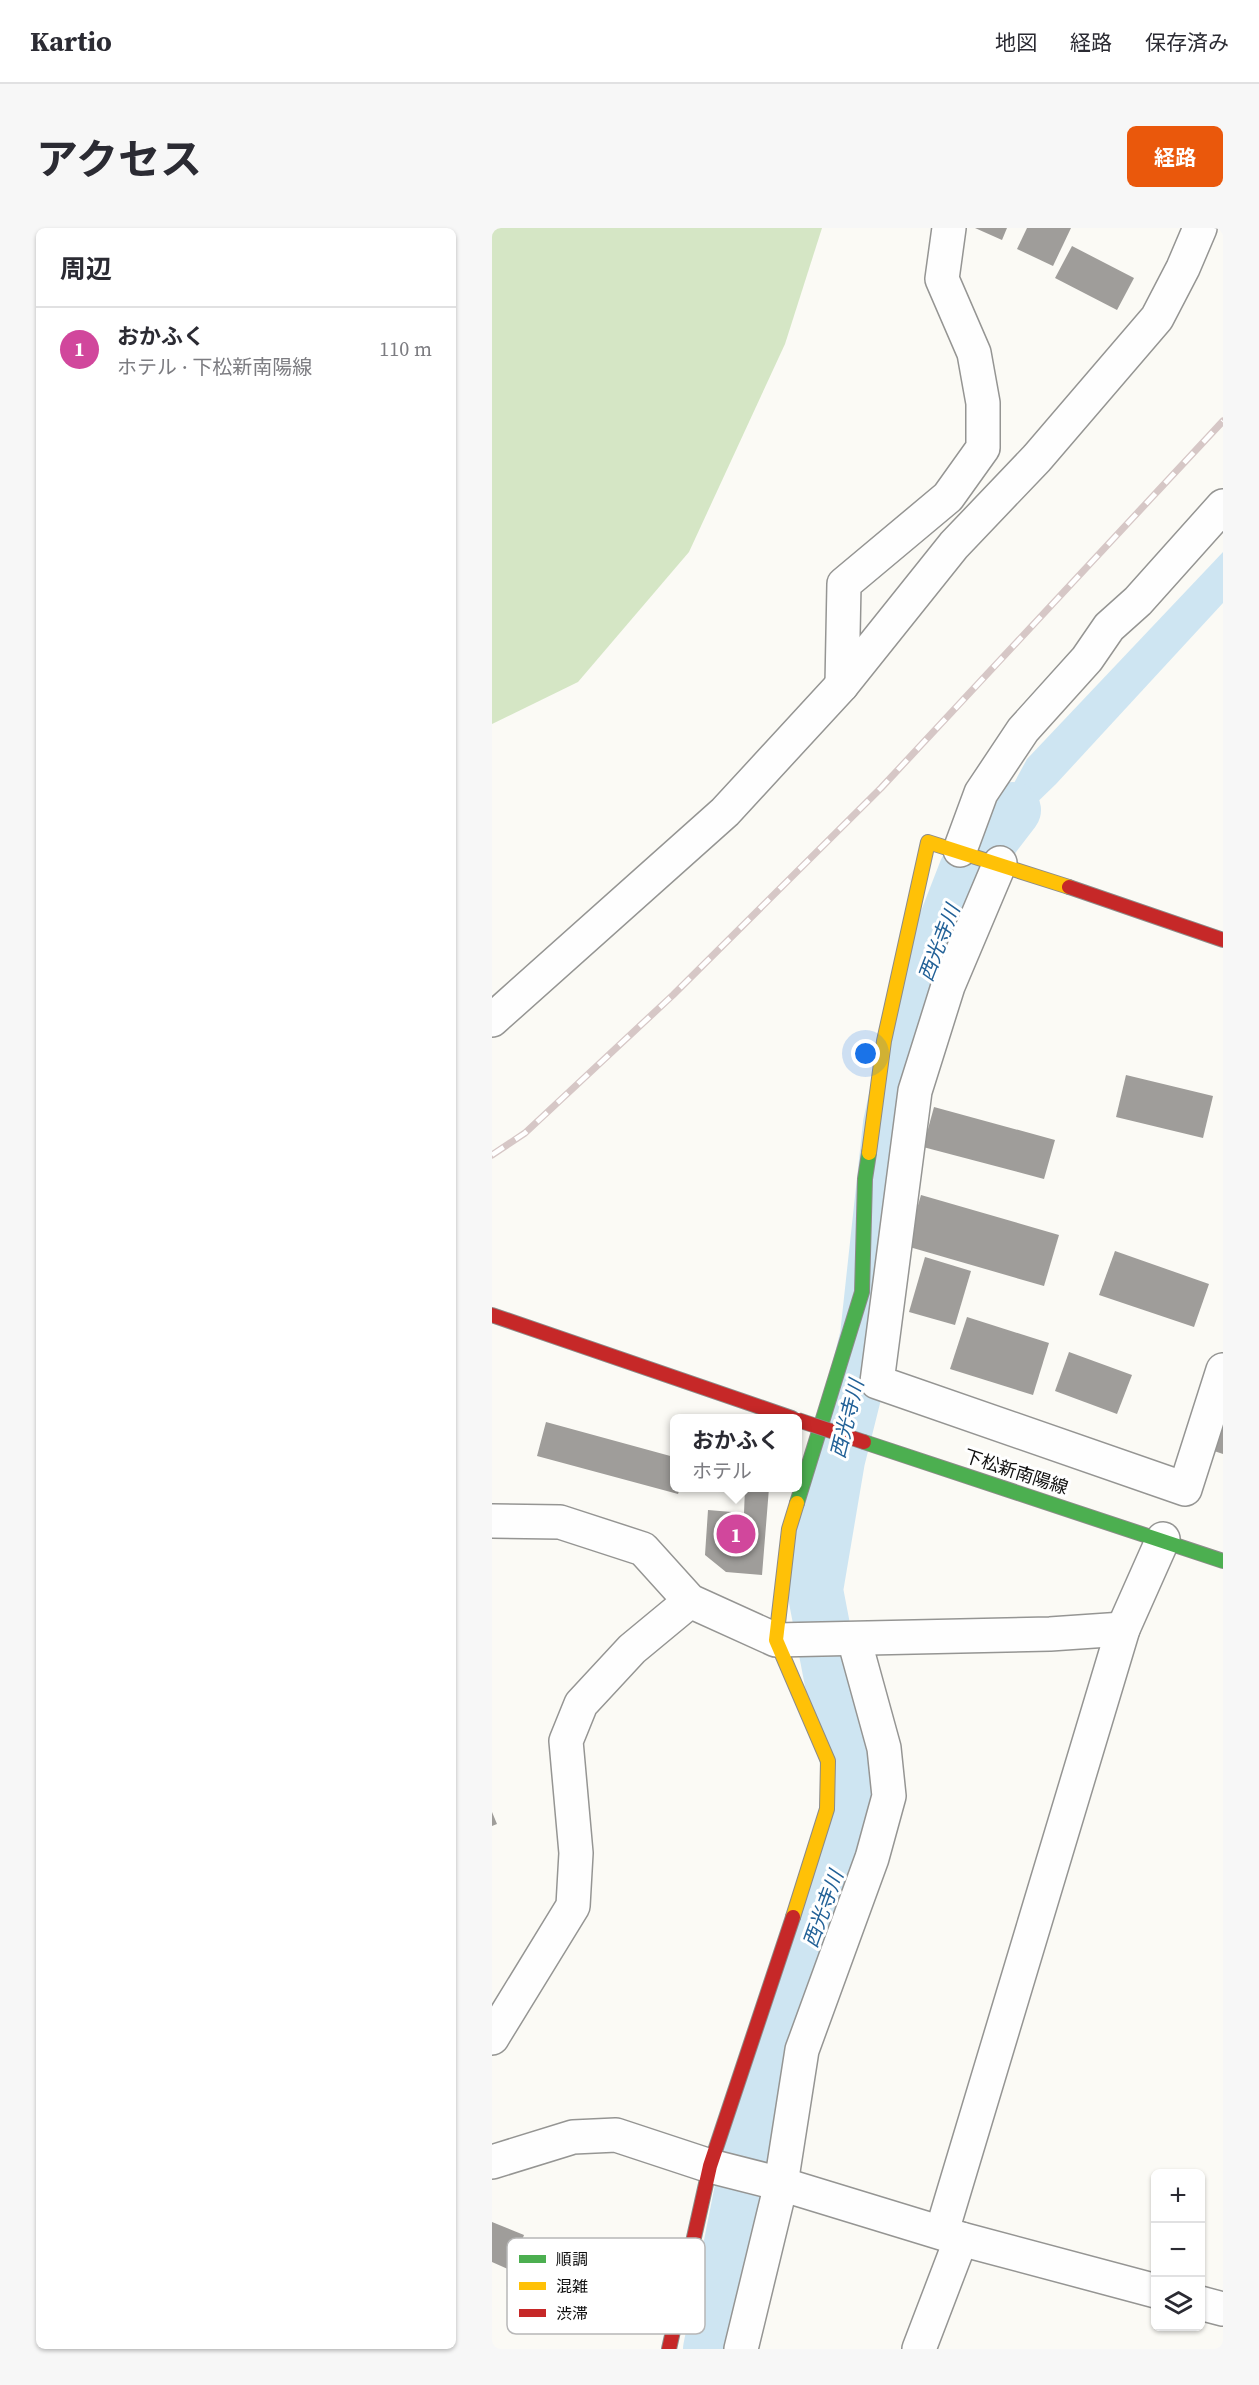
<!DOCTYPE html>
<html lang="ja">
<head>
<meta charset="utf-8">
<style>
  :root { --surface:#fff; --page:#f7f7f7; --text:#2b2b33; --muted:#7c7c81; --line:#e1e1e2; --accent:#ea580c }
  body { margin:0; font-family:"Source Serif 4","Noto Sans JP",serif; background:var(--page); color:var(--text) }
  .controls { position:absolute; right:18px; bottom:18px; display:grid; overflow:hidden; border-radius:9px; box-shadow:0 2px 4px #0004 }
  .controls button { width:54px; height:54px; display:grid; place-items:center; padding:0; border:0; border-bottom:2px solid var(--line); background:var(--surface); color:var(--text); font:30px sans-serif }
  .you { position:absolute; left:374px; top:826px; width:21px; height:21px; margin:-15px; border:4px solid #fff; border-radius:50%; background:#1a73e8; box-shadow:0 0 0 9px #1a73e833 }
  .badge { display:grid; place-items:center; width:39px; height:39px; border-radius:50%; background:var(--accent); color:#fff; font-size:20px; font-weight:700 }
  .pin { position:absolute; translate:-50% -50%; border:3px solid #fff; box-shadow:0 2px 6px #0006 }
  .popup { position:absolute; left:178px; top:1186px; width:132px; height:78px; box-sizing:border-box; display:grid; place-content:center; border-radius:9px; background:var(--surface); filter:drop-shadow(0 2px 4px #0005); font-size:20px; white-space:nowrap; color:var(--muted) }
  .popup b { font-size:22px; color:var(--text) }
  .popup::after { content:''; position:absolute; left:50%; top:100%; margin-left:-12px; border:12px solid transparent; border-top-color:var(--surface) }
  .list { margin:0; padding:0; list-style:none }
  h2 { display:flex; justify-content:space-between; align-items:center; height:78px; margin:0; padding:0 24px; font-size:26px }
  h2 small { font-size:20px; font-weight:400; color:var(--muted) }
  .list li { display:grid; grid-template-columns:39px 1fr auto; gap:18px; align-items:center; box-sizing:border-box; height:84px; padding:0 24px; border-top:2px solid var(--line) }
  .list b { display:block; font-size:22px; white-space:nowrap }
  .list p { margin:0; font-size:20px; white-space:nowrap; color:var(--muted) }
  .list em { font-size:20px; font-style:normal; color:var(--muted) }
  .icon { flex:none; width:33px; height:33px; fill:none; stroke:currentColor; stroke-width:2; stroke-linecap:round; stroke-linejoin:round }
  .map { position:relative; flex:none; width:731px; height:2121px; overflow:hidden; border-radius:9px }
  header { display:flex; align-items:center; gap:36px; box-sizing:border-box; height:84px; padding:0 30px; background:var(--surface); border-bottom:2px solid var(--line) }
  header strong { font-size:28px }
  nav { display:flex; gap:33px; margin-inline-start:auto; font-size:21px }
  .intro { display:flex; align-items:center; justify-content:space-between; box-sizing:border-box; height:144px; padding:0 36px }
  h1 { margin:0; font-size:42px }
  .button { padding:15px 27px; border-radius:9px; background:var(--accent); color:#fff; font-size:21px; font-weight:700 }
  main { display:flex; gap:36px; padding:0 36px }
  aside { flex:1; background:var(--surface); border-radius:9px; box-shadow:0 2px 4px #0004 }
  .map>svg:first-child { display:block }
</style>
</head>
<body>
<header>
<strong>Kartio</strong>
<nav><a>地図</a><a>経路</a><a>保存済み</a></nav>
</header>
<div class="intro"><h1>アクセス</h1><a class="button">経路</a></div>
<main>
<aside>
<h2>周辺<small></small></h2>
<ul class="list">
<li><span class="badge" style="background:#d1479c">1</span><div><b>おかふく</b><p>ホテル · 下松新南陽線</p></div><em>110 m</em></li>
</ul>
</aside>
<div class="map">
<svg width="731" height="2121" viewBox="0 0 731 2121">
  <rect width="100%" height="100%" fill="#fbfaf5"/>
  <!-- forest -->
  <polygon fill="#d5e6c5" points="0,0 330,0 293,116 197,324 86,454 0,496"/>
  <!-- water -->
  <polygon fill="#cee5f2" points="731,324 731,375 564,556 475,642 535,531"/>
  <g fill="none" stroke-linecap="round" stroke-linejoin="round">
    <!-- river -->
    <polyline stroke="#cee5f2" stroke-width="56" points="219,2121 276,1833 366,1586 323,1362 345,1232 376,1108 399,896 428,763 475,642 521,582"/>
  </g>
  <!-- building -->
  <g fill="#9f9d9a">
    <polygon points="483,0 515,0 510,12"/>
    <polygon points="535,0 579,0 561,38 525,21"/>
    <polygon points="580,18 642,50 625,82 563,50"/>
    <polygon points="634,847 721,868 711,910 624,889"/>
    <polygon points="442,879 563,912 552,951 431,919"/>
    <polygon points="429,967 567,1007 552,1058 414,1018"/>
    <polygon points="623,1023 717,1056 702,1099 607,1067"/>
    <polygon points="433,1029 479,1043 463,1097 417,1084"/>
    <polygon points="475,1089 557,1115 541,1167 458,1141"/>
    <polygon points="577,1124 640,1147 625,1186 563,1163"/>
    <polygon points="731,1185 731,1226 719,1222"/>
    <polygon points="54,1194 182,1229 182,1260 188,1260 186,1266 45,1228"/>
    <polygon points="253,1260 277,1260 270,1347 234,1344 213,1327 216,1282 252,1285"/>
    <polygon points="0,1584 5,1596 0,1598"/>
    <polygon points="0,1994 32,2007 18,2042 0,2034"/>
  </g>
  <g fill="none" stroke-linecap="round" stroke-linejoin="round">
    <!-- street casing -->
    <g stroke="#959593" stroke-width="36">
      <g id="street">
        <polyline points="350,457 352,356 456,269 491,220 491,175 482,125 450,51 457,0"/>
        <polyline points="468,622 489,565 531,502 595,431 617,399 646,373 731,278"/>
        <polyline points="508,635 456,758 423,863 385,1154 693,1261 731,1142"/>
        <polyline points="0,792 233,584 350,457 462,317 545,230 665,90 691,40 708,0"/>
        <polyline points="0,1293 68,1294 151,1321 198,1373 284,1412 558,1406 631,1401"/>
        <polyline points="0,1810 81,1678 84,1625 74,1513 89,1476 140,1421 198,1373"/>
        <polyline points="0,1934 81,1909 124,1907 218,1938 289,1956 469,2011 664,2063"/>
        <polyline points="450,2003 631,1401 671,1311"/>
        <polyline points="708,2075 731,2081"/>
        <polyline points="249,2121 289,1956 310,1822 380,1630 397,1568 392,1520 362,1411"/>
        <polyline points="427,2121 469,2011"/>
      </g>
    </g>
    <!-- fast casing -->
    <g stroke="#8c8b89" stroke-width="16">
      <g id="fast">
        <polyline points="372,1214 731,1333"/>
        <polyline points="305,1275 370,1064 373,951 377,925"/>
      </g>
    </g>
    <!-- slow casing -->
    <g stroke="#8c8b89" stroke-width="16">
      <g id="slow">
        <polyline points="377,925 392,813 436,614 577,659"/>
        <polyline points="301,1689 335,1581 336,1533 284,1412 297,1301 305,1275"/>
      </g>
    </g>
    <!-- jam casing -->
    <g stroke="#8c8b89" stroke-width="16">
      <g id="jam">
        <polyline points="577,659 731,712"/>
        <polyline points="0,1087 300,1190"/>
        <polyline points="177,2121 218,1938 301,1689"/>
      </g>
    </g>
    <!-- street -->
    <use href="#street" stroke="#fefefe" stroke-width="33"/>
    <!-- fast -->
    <use href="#fast" stroke="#4caf50" stroke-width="14"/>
    <!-- slow -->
    <use href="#slow" stroke="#ffc107" stroke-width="14"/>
    <!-- jam -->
    <use href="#jam" stroke="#c62828" stroke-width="14"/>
    <!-- rail casing -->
    <g stroke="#d6c7c6" stroke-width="7">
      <polyline id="rail" points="0,927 33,905 181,767 389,560 731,193"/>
    </g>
    <!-- rail -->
    <use href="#rail" stroke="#fff" stroke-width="4.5" stroke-dasharray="14" stroke-linecap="butt"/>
    <!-- jam-bridge casing -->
    <g stroke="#8c8b89" stroke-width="16" stroke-linecap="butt">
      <polyline id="jam-bridge" points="306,1192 372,1214"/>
    </g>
    <!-- jam-bridge -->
    <use href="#jam-bridge" stroke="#c62828" stroke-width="14"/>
  </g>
  <g text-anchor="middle" stroke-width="6" stroke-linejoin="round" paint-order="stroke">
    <!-- street labels -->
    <g font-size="18" fill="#0f0f0f" stroke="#fff">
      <text transform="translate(524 1244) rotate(18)" y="6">下松新南陽線</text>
    </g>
    <!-- water labels -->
    <g font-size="20" font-style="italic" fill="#226197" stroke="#fff">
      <text transform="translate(447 715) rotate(-69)" y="7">西光寺川</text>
      <text transform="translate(355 1191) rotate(-76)" y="7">西光寺川</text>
      <text transform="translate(331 1681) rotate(-70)" y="7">西光寺川</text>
    </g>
  </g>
  <!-- legend -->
  <rect x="15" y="2010" width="198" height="96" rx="9" fill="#fff" stroke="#b7b7b7" stroke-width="1.5"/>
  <rect x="27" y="2027" width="27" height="8" fill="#4caf50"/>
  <rect x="27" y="2054" width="27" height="8" fill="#ffc107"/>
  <rect x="27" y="2081" width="27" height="8" fill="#c62828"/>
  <g font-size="16" fill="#0f0f0f">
    <text x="64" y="2037">順調</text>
    <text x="64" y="2064">混雑</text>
    <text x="64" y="2091">渋滞</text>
  </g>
</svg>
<div class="controls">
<button>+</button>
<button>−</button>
<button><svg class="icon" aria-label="layers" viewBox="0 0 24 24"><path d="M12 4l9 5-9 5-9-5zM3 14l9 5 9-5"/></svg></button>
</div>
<div class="you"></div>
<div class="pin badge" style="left:244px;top:1306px;background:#d1479c">1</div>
<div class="popup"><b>おかふく</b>ホテル</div>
</div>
</main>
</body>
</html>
